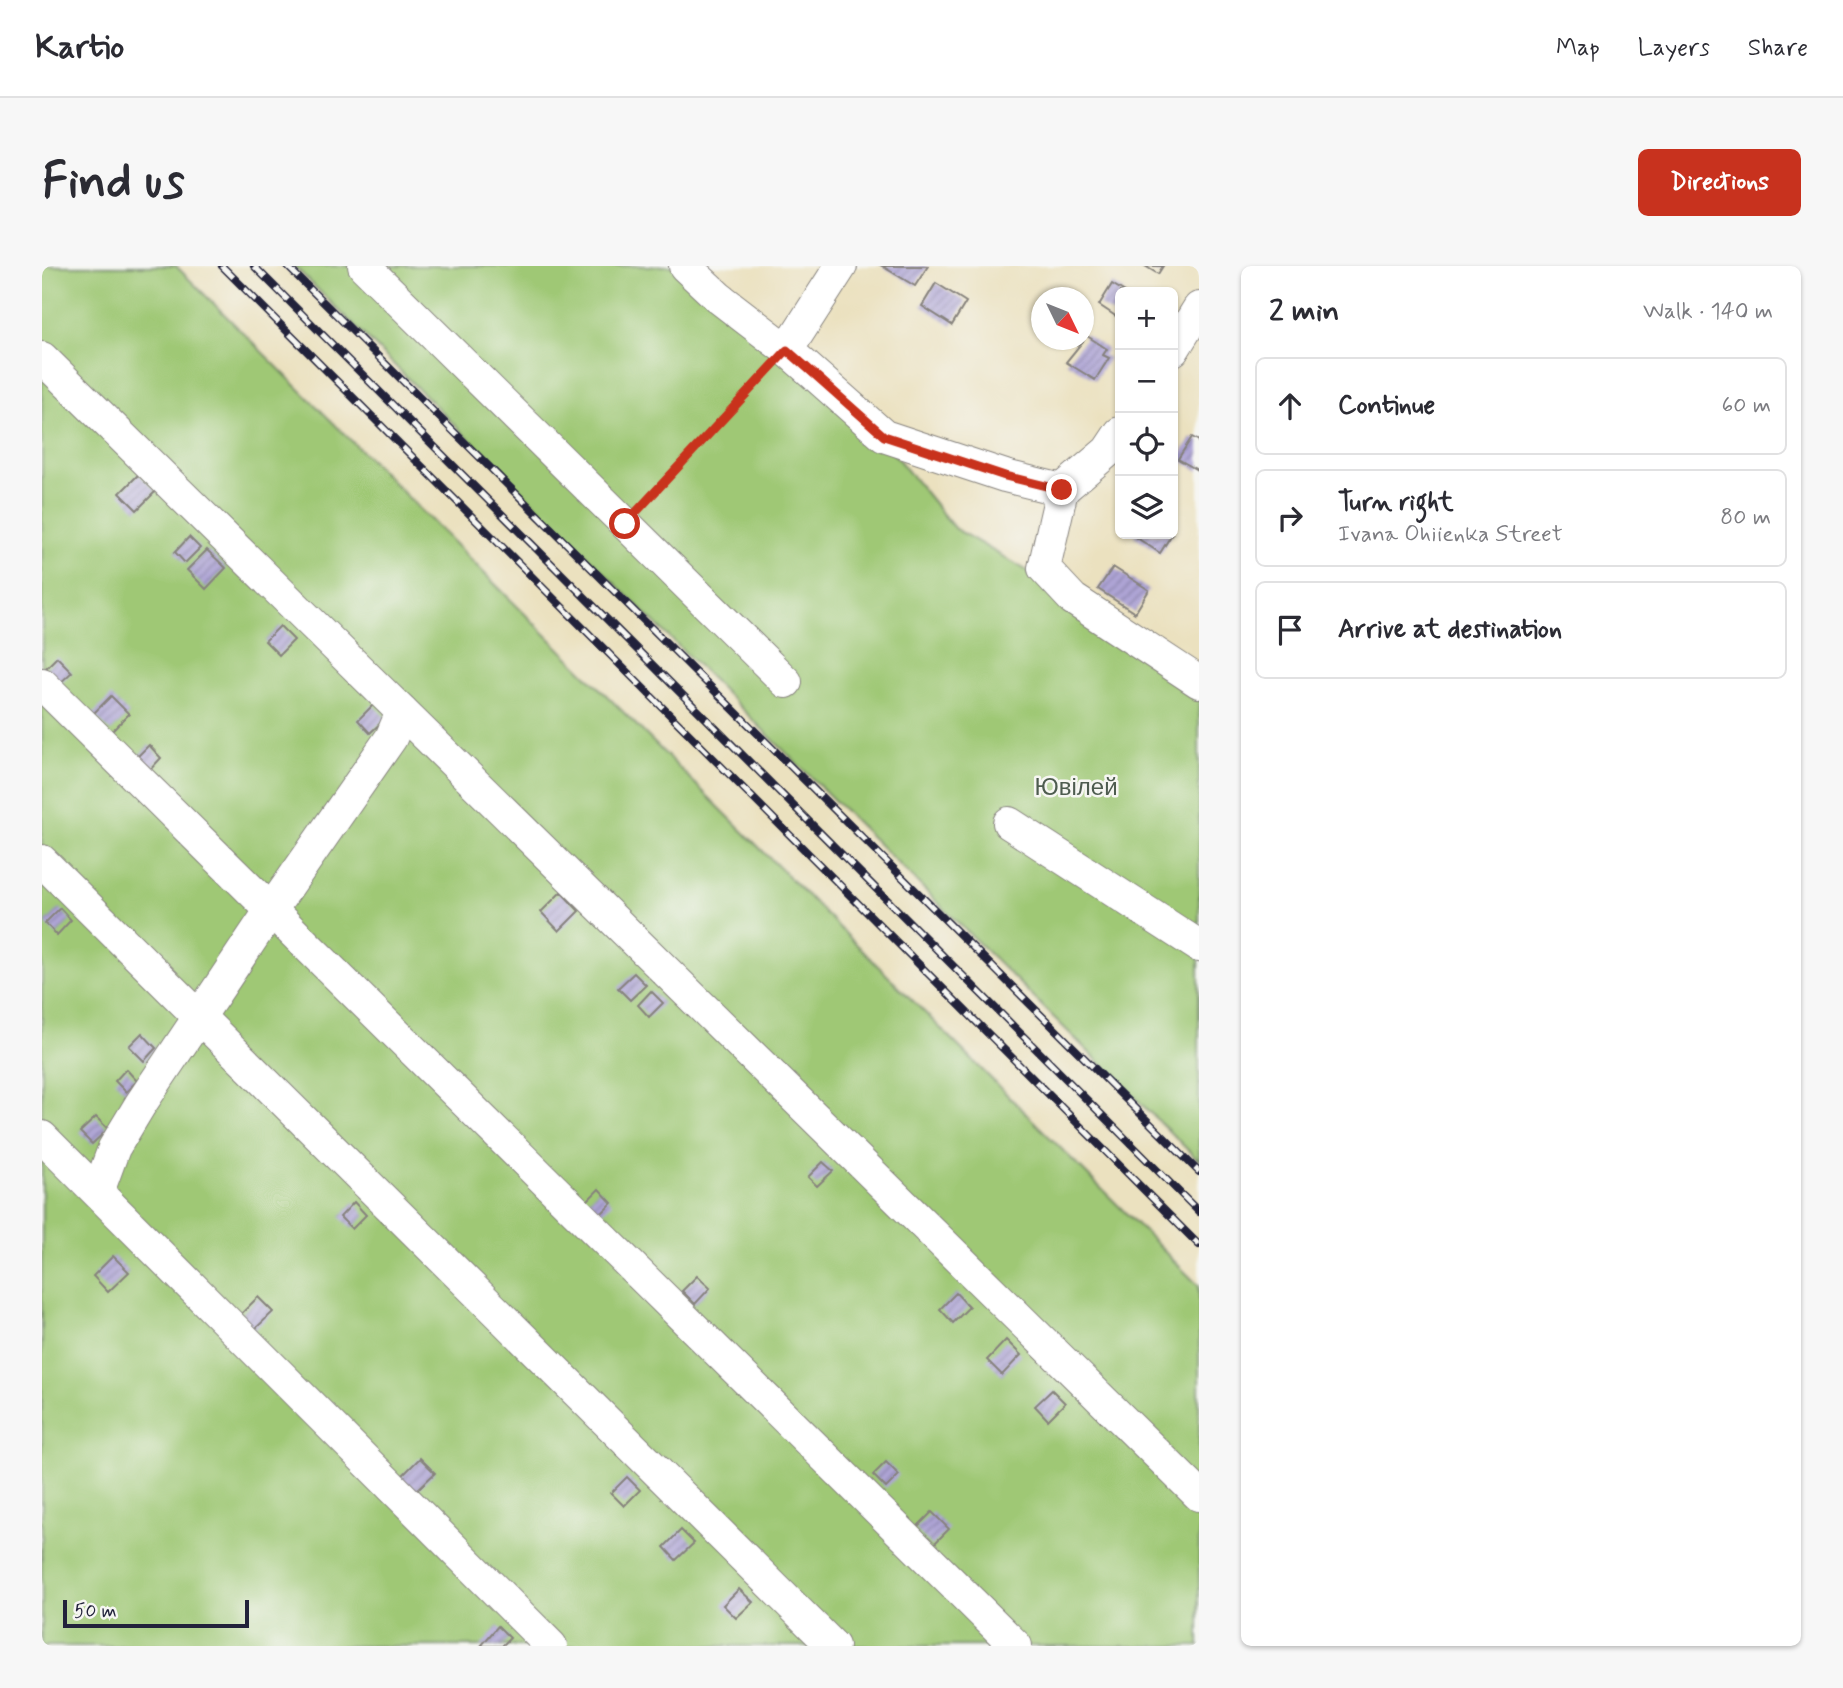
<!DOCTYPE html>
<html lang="en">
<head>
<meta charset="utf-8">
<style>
  :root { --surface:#fff; --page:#f7f7f7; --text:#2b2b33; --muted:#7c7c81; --line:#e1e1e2; --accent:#c8321e }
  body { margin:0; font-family:Mynerve,sans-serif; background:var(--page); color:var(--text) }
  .controls { position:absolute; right:21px; top:21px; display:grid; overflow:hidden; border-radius:10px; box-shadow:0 2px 5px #0004 }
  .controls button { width:63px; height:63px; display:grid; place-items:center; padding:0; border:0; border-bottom:2px solid var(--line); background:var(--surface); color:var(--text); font:35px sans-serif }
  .compass { position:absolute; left:989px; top:21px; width:63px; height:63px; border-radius:50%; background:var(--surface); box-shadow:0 2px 5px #0004; rotate:133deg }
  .scale { position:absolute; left:21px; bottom:18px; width:186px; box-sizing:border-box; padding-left:7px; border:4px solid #22223b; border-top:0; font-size:19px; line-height:24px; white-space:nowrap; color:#22223b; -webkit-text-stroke:5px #f6f6f2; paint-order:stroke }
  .stop { position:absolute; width:21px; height:21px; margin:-16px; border:5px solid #c8321e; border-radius:50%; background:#fff }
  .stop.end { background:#c8321e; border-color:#fff; box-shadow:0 2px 7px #0008 }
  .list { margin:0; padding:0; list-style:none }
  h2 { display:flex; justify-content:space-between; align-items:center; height:91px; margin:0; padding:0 28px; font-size:30px }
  h2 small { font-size:23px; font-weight:400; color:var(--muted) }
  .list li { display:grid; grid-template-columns:46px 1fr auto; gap:21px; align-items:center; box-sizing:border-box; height:98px; margin:0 14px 14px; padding:0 14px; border:2px solid var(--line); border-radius:10px }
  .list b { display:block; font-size:26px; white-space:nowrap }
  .list p { margin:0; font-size:23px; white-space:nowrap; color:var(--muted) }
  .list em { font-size:23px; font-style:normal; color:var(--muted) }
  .icon { flex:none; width:38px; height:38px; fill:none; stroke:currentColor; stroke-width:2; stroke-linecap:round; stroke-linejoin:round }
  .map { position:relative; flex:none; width:1157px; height:1380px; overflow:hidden; border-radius:10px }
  header { display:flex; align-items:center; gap:42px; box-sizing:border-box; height:98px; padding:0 35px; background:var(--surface); border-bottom:2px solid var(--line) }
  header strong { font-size:33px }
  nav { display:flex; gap:38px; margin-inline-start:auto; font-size:24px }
  .intro { display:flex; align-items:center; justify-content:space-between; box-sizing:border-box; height:168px; padding:0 42px }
  h1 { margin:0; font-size:49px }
  .button { padding:18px 32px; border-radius:10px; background:var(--accent); color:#fff; font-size:24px; font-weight:700 }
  main { display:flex; gap:42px; padding:0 42px }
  aside { flex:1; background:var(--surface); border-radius:10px; box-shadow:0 2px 5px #0004 }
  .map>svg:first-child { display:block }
</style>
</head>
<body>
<header>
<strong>Kartio</strong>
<nav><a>Map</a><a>Layers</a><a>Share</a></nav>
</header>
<div class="intro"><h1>Find us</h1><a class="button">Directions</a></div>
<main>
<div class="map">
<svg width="1157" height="1380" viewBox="0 0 1157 1380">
  <defs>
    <pattern id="building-hatch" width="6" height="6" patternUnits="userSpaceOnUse" patternTransform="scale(1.75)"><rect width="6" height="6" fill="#aea4d5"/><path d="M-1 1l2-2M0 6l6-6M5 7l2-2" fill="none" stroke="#8d85ae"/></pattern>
  </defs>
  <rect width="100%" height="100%" fill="#f6f6f2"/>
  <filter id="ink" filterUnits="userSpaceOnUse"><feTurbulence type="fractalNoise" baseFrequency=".0143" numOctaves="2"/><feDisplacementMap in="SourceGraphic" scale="14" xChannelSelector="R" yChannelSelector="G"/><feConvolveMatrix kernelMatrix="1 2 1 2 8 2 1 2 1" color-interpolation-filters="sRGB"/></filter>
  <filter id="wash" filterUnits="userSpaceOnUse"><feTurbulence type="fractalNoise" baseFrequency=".00686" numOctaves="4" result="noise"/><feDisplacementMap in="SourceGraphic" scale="28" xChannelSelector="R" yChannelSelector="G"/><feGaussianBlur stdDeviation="1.57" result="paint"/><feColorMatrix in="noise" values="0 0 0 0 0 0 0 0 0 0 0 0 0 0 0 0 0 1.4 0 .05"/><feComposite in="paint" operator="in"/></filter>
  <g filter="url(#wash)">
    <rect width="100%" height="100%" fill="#ebe1bf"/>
    <!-- green -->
    <g fill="#9fc874" stroke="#607558" stroke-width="2">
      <polygon points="0,0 134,0 1157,1020 1157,1380 0,1380"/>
      <polygon points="252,0 640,0 843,177 912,262 1008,318 1157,423 1157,895"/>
    </g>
    <g id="blocks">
      <!-- building -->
      <g fill="url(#building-hatch)">
        <polygon points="840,0 886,0 873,20"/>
        <polygon points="1103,0 1121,0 1116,8"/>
        <polygon points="894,17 924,36 910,59 880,40"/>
        <polygon points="1070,18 1083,26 1078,26 1078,53 1057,39"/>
        <polygon points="1042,68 1065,83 1061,89 1067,92 1053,114 1024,96 1042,74"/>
        <polygon points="1150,171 1157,175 1157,205 1136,193"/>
        <polygon points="97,208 114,225 95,244 78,227"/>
        <polygon points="1093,268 1130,268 1118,287 1092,270"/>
        <polygon points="147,271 158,282 143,297 133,286"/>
        <polygon points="165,284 184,302 164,323 145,304"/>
        <polygon points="1071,301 1107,324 1093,347 1056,323"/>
        <polygon points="238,360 252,374 237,389 223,375"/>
        <polygon points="15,391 30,406 15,420 0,406"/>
        <polygon points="69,430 87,448 69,466 51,448"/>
        <polygon points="331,439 344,452 328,467 316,454"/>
        <polygon points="107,479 119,492 105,507 92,494"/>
        <polygon points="519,626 537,645 517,665 499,646"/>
        <polygon points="18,642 29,654 15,669 3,657"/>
        <polygon points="592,707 604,719 588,734 576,722"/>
        <polygon points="609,725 621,737 607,751 596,739"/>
        <polygon points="100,767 114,782 102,795 87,780"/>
        <polygon points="84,803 95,815 84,826 73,815"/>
        <polygon points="54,851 66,863 50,878 38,866"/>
        <polygon points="781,896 791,905 775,920 766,911"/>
        <polygon points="557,923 570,937 555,952 542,938"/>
        <polygon points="312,936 324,949 310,963 298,951"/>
        <polygon points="71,990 87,1006 66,1026 51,1010"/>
        <polygon points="655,1010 668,1022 653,1038 640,1025"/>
        <polygon points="914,1027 927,1041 911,1057 898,1043"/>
        <polygon points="216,1031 231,1046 212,1064 197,1050"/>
        <polygon points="964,1074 979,1089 960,1109 945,1094"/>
        <polygon points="1010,1124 1023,1137 1006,1154 993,1140"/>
        <polygon points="378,1192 393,1207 373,1226 358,1212"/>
        <polygon points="844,1196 857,1209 844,1222 831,1209"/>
        <polygon points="585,1211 598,1224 582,1240 569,1227"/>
        <polygon points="890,1246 907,1263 890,1280 873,1263"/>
        <polygon points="639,1264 652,1277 634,1294 622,1281"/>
        <polygon points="697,1323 711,1336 694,1352 681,1339"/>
        <polygon points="456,1360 468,1372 460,1380 439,1380"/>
      </g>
    </g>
  </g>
  <g filter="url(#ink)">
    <use href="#blocks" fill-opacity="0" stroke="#86827d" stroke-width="2"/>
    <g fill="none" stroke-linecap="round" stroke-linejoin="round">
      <!-- minor casing -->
      <g stroke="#86827d" stroke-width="34">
        <g id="minor">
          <polyline points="322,0 744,416"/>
          <polyline points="643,0 676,31 745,84 842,170 963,210 1020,224"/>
          <polyline points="745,84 799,0"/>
          <polyline points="1131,84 1157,42"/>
          <polyline points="0,92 1157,1229"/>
          <polyline points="1020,224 1002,302 1031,333 1157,416"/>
          <polyline points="1020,224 1066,185 1078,167"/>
          <polyline points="0,418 974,1380"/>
          <polyline points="967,557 1157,680"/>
          <polyline points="0,595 791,1380"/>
          <polyline points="0,871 509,1380"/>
          <polyline points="56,926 72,882 98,839 229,644 349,472 360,446"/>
        </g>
      </g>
      <!-- path -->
      <polyline stroke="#86827d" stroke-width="4.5" stroke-dasharray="5 5" stroke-linecap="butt" points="601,239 726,104"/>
      <!-- minor -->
      <use href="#minor" stroke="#fff" stroke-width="32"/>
      <!-- rail casing -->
      <g stroke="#22223b" stroke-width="8">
        <g id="rail">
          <polyline points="180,0 1157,979"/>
          <polyline points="212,0 1157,946"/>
          <polyline points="245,0 1157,906"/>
        </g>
      </g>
      <!-- rail -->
      <use href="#rail" stroke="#f6f6f2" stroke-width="5" stroke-dasharray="16" stroke-linecap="butt"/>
    </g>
  </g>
  <g fill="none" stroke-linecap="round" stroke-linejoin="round" filter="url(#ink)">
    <!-- route -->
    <polyline stroke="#c8321e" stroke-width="9" points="583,258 745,84 842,170 963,210 1020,224"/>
  </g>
  <g text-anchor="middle" stroke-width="5" stroke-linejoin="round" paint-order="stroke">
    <!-- park labels -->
    <g font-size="24" fill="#4e5c4f" stroke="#f6f6f2">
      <text x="1034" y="529">Ювілей</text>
    </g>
  </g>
</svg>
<div class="controls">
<button>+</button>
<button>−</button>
<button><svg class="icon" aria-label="locate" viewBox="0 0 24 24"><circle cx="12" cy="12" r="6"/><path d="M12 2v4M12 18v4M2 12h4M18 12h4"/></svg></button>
<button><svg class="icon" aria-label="layers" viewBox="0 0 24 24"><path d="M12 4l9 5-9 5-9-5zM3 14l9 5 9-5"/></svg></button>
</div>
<svg class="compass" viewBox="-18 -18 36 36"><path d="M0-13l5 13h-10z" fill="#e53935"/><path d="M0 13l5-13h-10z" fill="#7c7c81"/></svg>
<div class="scale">50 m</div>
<div class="stop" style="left:583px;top:258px"></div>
<div class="stop end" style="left:1020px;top:224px"></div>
</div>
<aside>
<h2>2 min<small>Walk · 140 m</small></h2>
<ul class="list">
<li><svg class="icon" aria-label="ahead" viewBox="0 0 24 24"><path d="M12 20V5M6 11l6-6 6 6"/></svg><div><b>Continue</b></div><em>60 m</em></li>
<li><svg class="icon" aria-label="right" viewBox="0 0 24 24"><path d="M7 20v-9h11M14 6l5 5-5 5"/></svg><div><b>Turn right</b><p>Ivana Ohiienka Street</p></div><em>80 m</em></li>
<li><svg class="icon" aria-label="arrive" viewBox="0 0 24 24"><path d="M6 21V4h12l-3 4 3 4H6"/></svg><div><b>Arrive at destination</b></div></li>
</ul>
</aside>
</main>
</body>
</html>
